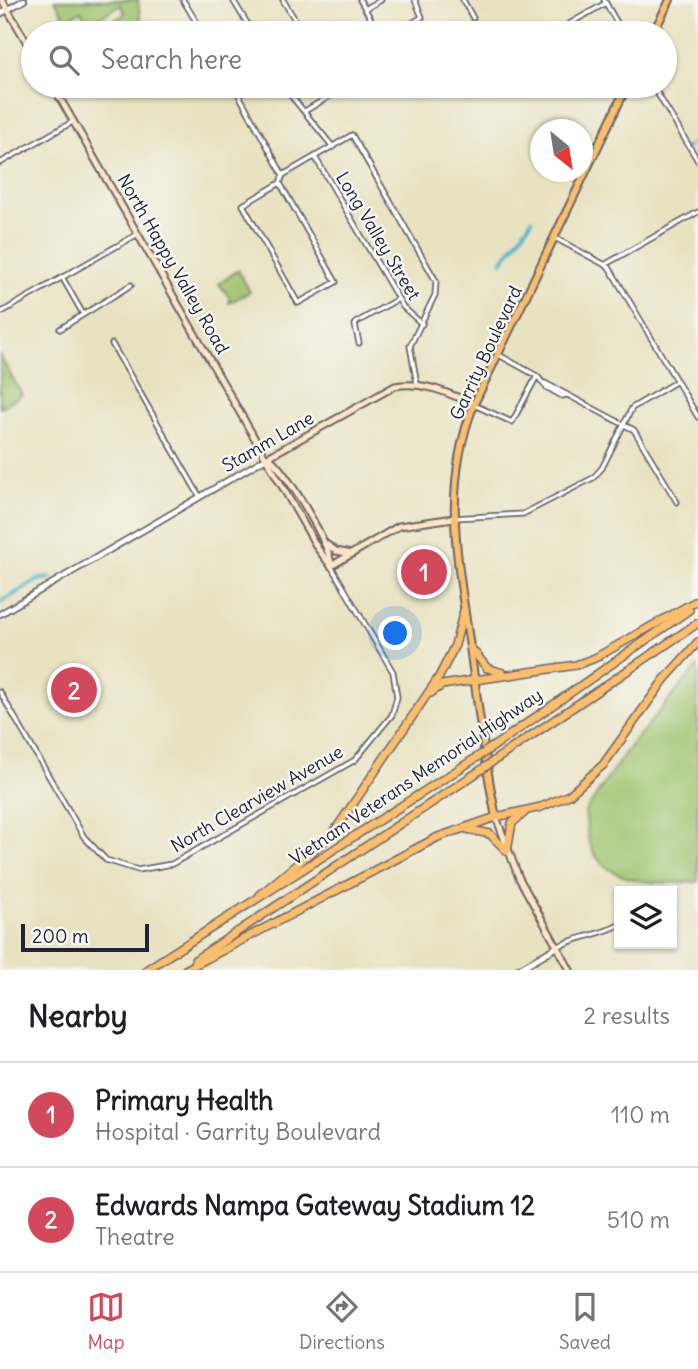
<!DOCTYPE html>
<html lang="en">
<head>
<meta charset="utf-8">
<style>
  :root { --surface:#fff; --page:#f6f6f6; --text:#202124; --muted:#757577; --line:#e0e0e0; --accent:#d1495b }
  body { margin:0; font-family:Delius,sans-serif; background:var(--page); color:var(--text) }
  .controls { position:absolute; right:21px; bottom:21px; display:grid; overflow:hidden; border-radius:0px; box-shadow:0 2px 5px #0004 }
  .controls button { width:63px; height:63px; display:grid; place-items:center; padding:0; border:0; border-bottom:2px solid var(--line); background:var(--surface); color:var(--text); font:35px sans-serif }
  .compass { position:absolute; left:530px; top:119px; width:63px; height:63px; border-radius:50%; background:var(--surface); box-shadow:0 2px 5px #0004; rotate:150deg }
  .scale { position:absolute; left:21px; bottom:18px; width:128px; box-sizing:border-box; padding-left:7px; border:4px solid #22223b; border-top:0; font-size:19px; line-height:24px; white-space:nowrap; color:#22223b; -webkit-text-stroke:5px #f6f6f2; paint-order:stroke }
  .you { position:absolute; left:396px; top:634px; width:24px; height:24px; margin:-18px; border:5px solid #fff; border-radius:50%; background:#1a73e8; box-shadow:0 0 0 10px #1a73e833 }
  .badge { display:grid; place-items:center; width:46px; height:46px; border-radius:50%; background:var(--accent); color:#fff; font-size:23px; font-weight:700 }
  .pin { position:absolute; translate:-50% -50%; border:4px solid #fff; box-shadow:0 2px 7px #0006 }
  .list { margin:0; padding:0; list-style:none }
  h2 { display:flex; justify-content:space-between; align-items:center; height:91px; margin:0; padding:0 28px; font-size:30px }
  h2 small { font-size:23px; font-weight:400; color:var(--muted) }
  .list li { display:grid; grid-template-columns:46px 1fr auto; gap:21px; align-items:center; box-sizing:border-box; height:105px; padding:0 28px; border-top:2px solid var(--line) }
  .list b { display:block; font-size:26px; white-space:nowrap }
  .list p { margin:0; font-size:23px; white-space:nowrap; color:var(--muted) }
  .list em { font-size:23px; font-style:normal; color:var(--muted) }
  .icon { flex:none; width:38px; height:38px; fill:none; stroke:currentColor; stroke-width:2; stroke-linecap:round; stroke-linejoin:round }
  .map { position:relative; flex:none; width:698px; height:970px; overflow:hidden }
  .search { position:absolute; background:var(--surface); box-shadow:0 2px 5px #0004; left:21px; right:21px; top:21px; height:77px; display:flex; align-items:center; gap:18px; box-sizing:border-box; padding:0 24px; border-radius:38px; color:var(--muted); font-size:26px }
  .sheet { height:301px; background:var(--surface) }
  nav { display:flex; justify-content:space-around; align-items:center; box-sizing:border-box; height:98px; border-top:2px solid var(--line); background:var(--surface); font-size:19px; color:var(--muted) }
  nav a { display:grid; justify-items:center; gap:4px }
  nav .on { color:var(--accent) }
  .map>svg:first-child { display:block }
</style>
</head>
<body>
<div class="map">
<svg width="698" height="970" viewBox="0 0 698 970">
  <rect width="100%" height="100%" fill="#f6f6f2"/>
  <filter id="ink" filterUnits="userSpaceOnUse"><feTurbulence type="fractalNoise" baseFrequency=".0143" numOctaves="2"/><feDisplacementMap in="SourceGraphic" scale="14" xChannelSelector="R" yChannelSelector="G"/><feConvolveMatrix kernelMatrix="1 2 1 2 8 2 1 2 1" color-interpolation-filters="sRGB"/></filter>
  <filter id="wash" filterUnits="userSpaceOnUse"><feTurbulence type="fractalNoise" baseFrequency=".00686" numOctaves="4" result="noise"/><feDisplacementMap in="SourceGraphic" scale="28" xChannelSelector="R" yChannelSelector="G"/><feGaussianBlur stdDeviation="1.57" result="paint"/><feColorMatrix in="noise" values="0 0 0 0 0 0 0 0 0 0 0 0 0 0 0 0 0 1.4 0 .05"/><feComposite in="paint" operator="in"/></filter>
  <g filter="url(#wash)">
    <rect width="100%" height="100%" fill="#e9e2c1"/>
    <!-- green -->
    <g fill="#9ec26c" stroke="#607254" stroke-width="2">
      <polygon points="55,0 138,0 142,33 91,33 125,14 121,5 88,24 81,11 66,20"/>
      <polygon points="238,270 250,292 229,303 230,298 219,284"/>
      <polygon points="0,356 22,395 0,408"/>
      <path d="M698 666V882C662 884 606 887 590 845 586 836 587 822 585 812L629 747Z"/>
    </g>
    <g fill="none" stroke-linecap="round" stroke-linejoin="round">
      <!-- canal -->
      <g stroke="#4bb4ca" stroke-width="4.5">
        <polyline points="693,144 698,142"/>
        <polyline points="684,149 687,147"/>
        <polyline points="502,262 532,220"/>
        <polyline points="1,602 38,580 50,578"/>
      </g>
    </g>
  </g>
  <g filter="url(#ink)">
    <g fill="none" stroke-linecap="round" stroke-linejoin="round">
      <!-- minor casing -->
      <g stroke="#68656a" stroke-width="7">
        <g id="minor">
          <polyline points="183,0 203,33"/>
          <polyline points="233,0 253,33"/>
          <polyline points="283,0 303,33"/>
          <polyline points="360,0 379,33"/>
          <polyline points="463,0 473,18"/>
          <polyline points="604,0 623,33"/>
          <polyline points="365,9 381,0"/>
          <polyline points="397,33 422,17 415,0"/>
          <polyline points="553,33 606,3"/>
          <polyline points="234,86 283,175"/>
          <polyline points="283,86 333,147"/>
          <polyline points="653,86 698,161"/>
          <polyline points="305,111 330,96 335,86"/>
          <polyline points="315,157 403,307 422,324"/>
          <polyline points="0,163 74,121"/>
          <polyline points="280,183 336,282 298,303 243,205 280,183 283,175 352,135 436,281 435,295 410,346 417,384"/>
          <polyline points="555,238 609,267 698,417"/>
          <polyline points="606,264 698,212"/>
          <polyline points="62,277 83,314"/>
          <polyline points="0,313 138,234"/>
          <polyline points="60,329 131,285"/>
          <polyline points="359,343 355,325 357,322 398,299"/>
          <polyline points="112,344 200,497"/>
          <polyline points="499,355 537,376 546,387 562,396 566,395"/>
          <polyline points="545,383 634,430 677,502"/>
          <polyline points="474,405 512,422 537,376"/>
          <polyline points="454,518 523,514 593,478 602,468 632,408 677,381"/>
          <polyline points="0,692 84,837 106,860 138,870 172,864 355,760 392,715 397,697 393,672 331,566"/>
          <path d="M557 947C578 936 598 936 619 925"/>
        </g>
      </g>
      <!-- tertiary casing -->
      <g stroke="#68656a" stroke-width="8">
        <g id="tertiary">
          <polyline points="0,14 24,0"/>
          <polyline points="0,614 268,457"/>
          <polyline points="517,970 557,947"/>
        </g>
      </g>
      <!-- secondary casing -->
      <g stroke="#68656a" stroke-width="9">
        <g id="secondary">
          <polyline points="2,0 33,53"/>
          <polyline points="53,86 318,549 331,566"/>
          <path d="M268 457 395 386C424 381 447 393 474 404"/>
          <path d="M268 457C286 470 330 544 331 565"/>
          <polyline points="326,544 336,551 352,554"/>
          <polyline points="331,566 399,526 454,518"/>
          <polyline points="496,817 519,878 570,970"/>
        </g>
      </g>
      <!-- primary casing -->
      <g stroke="#68656a" stroke-width="10">
        <g id="primary">
          <polyline points="653,33 670,0"/>
          <path d="M496 817C484 760 478 704 470 647 458 561 441 488 474 404L627 86"/>
        </g>
      </g>
      <!-- motorway casing -->
      <g stroke="#68656a" stroke-width="10">
        <g id="motorway">
          <polyline points="470,647 487,668 503,673"/>
          <polyline points="431,693 442,685 576,665 595,658 698,600"/>
          <polyline points="497,744 689,610"/>
          <polyline points="498,758 698,623"/>
          <polyline points="467,829 490,834 507,851"/>
          <polyline points="507,851 512,823 524,813"/>
          <polyline points="260,895 332,835 439,677 455,645 464,610"/>
          <polyline points="195,960 475,774"/>
          <polyline points="146,970 476,758"/>
          <polyline points="185,970 438,837 496,817 541,807 569,795 603,765 664,680 698,642"/>
        </g>
      </g>
      <!-- minor -->
      <use href="#minor" stroke="#fff" stroke-width="3.5"/>
      <!-- tertiary -->
      <use href="#tertiary" stroke="#fff" stroke-width="4.5"/>
      <!-- secondary -->
      <use href="#secondary" stroke="#fde5c5" stroke-width="5"/>
      <!-- primary -->
      <use href="#primary" stroke="#fbbe6e" stroke-width="6"/>
      <!-- motorway -->
      <use href="#motorway" stroke="#fbbe6e" stroke-width="7"/>
      <!-- motorway-bridge casing -->
      <g stroke="#68656a" stroke-width="10" stroke-linecap="butt">
        <g id="motorway-bridge">
          <polyline points="476,758 497,744"/>
          <polyline points="475,774 498,758"/>
        </g>
      </g>
      <!-- motorway-bridge -->
      <use href="#motorway-bridge" stroke="#fbbe6e" stroke-width="7"/>
    </g>
  </g>
  <g text-anchor="middle" stroke-width="5" stroke-linejoin="round" paint-order="stroke">
    <!-- street labels -->
    <g font-size="18" fill="#22223b" stroke="#f6f6f2">
      <text transform="translate(378 236) rotate(59)" y="6">Long Valley Street</text>
      <text transform="translate(173 264) rotate(60)" y="6">North Happy Valley Road</text>
      <text transform="translate(486 353) rotate(-65)" y="6">Garrity Boulevard</text>
      <text transform="translate(268 442) rotate(-30)" y="6">Stamm Lane</text>
      <text transform="translate(416 777) rotate(-34)" y="6">Vietnam Veterans Memorial Highway</text>
      <text transform="translate(257 799) rotate(-30)" y="6">North Clearview Avenue</text>
    </g>
  </g>
</svg>
<div class="controls">
<button><svg class="icon" aria-label="layers" viewBox="0 0 24 24"><path d="M12 4l9 5-9 5-9-5zM3 14l9 5 9-5"/></svg></button>
</div>
<svg class="compass" viewBox="-18 -18 36 36"><path d="M0-13l5 13h-10z" fill="#e53935"/><path d="M0 13l5-13h-10z" fill="#757577"/></svg>
<div class="scale">200 m</div>
<div class="you"></div>
<div class="pin badge" style="left:424px;top:572px">1</div>
<div class="pin badge" style="left:74px;top:690px">2</div>
<div class="search"><svg class="icon" aria-label="search" viewBox="0 0 24 24"><circle cx="10" cy="10" r="6"/><path d="M15 15l6 6"/></svg>Search here</div>
</div>
<section class="sheet">
<h2>Nearby<small>2 results</small></h2>
<ul class="list">
<li><span class="badge">1</span><div><b>Primary Health</b><p>Hospital · Garrity Boulevard</p></div><em>110 m</em></li>
<li><span class="badge">2</span><div><b>Edwards Nampa Gateway Stadium 12</b><p>Theatre</p></div><em>510 m</em></li>
</ul>
</section>
<nav>
<a class="on"><svg class="icon" aria-label="map" viewBox="0 0 24 24"><path d="M3 6l6-2 6 2 6-2v14l-6 2-6-2-6 2zM9 4v14M15 6v14"/></svg>Map</a>
<a><svg class="icon" aria-label="directions" viewBox="0 0 24 24"><path d="M12 3l9 9-9 9-9-9zM9 14v-3h6M13 9l2 2-2 2"/></svg>Directions</a>
<a><svg class="icon" aria-label="saved" viewBox="0 0 24 24"><path d="M7 4h10v16l-5-4-5 4z"/></svg>Saved</a>
</nav>
</body>
</html>
